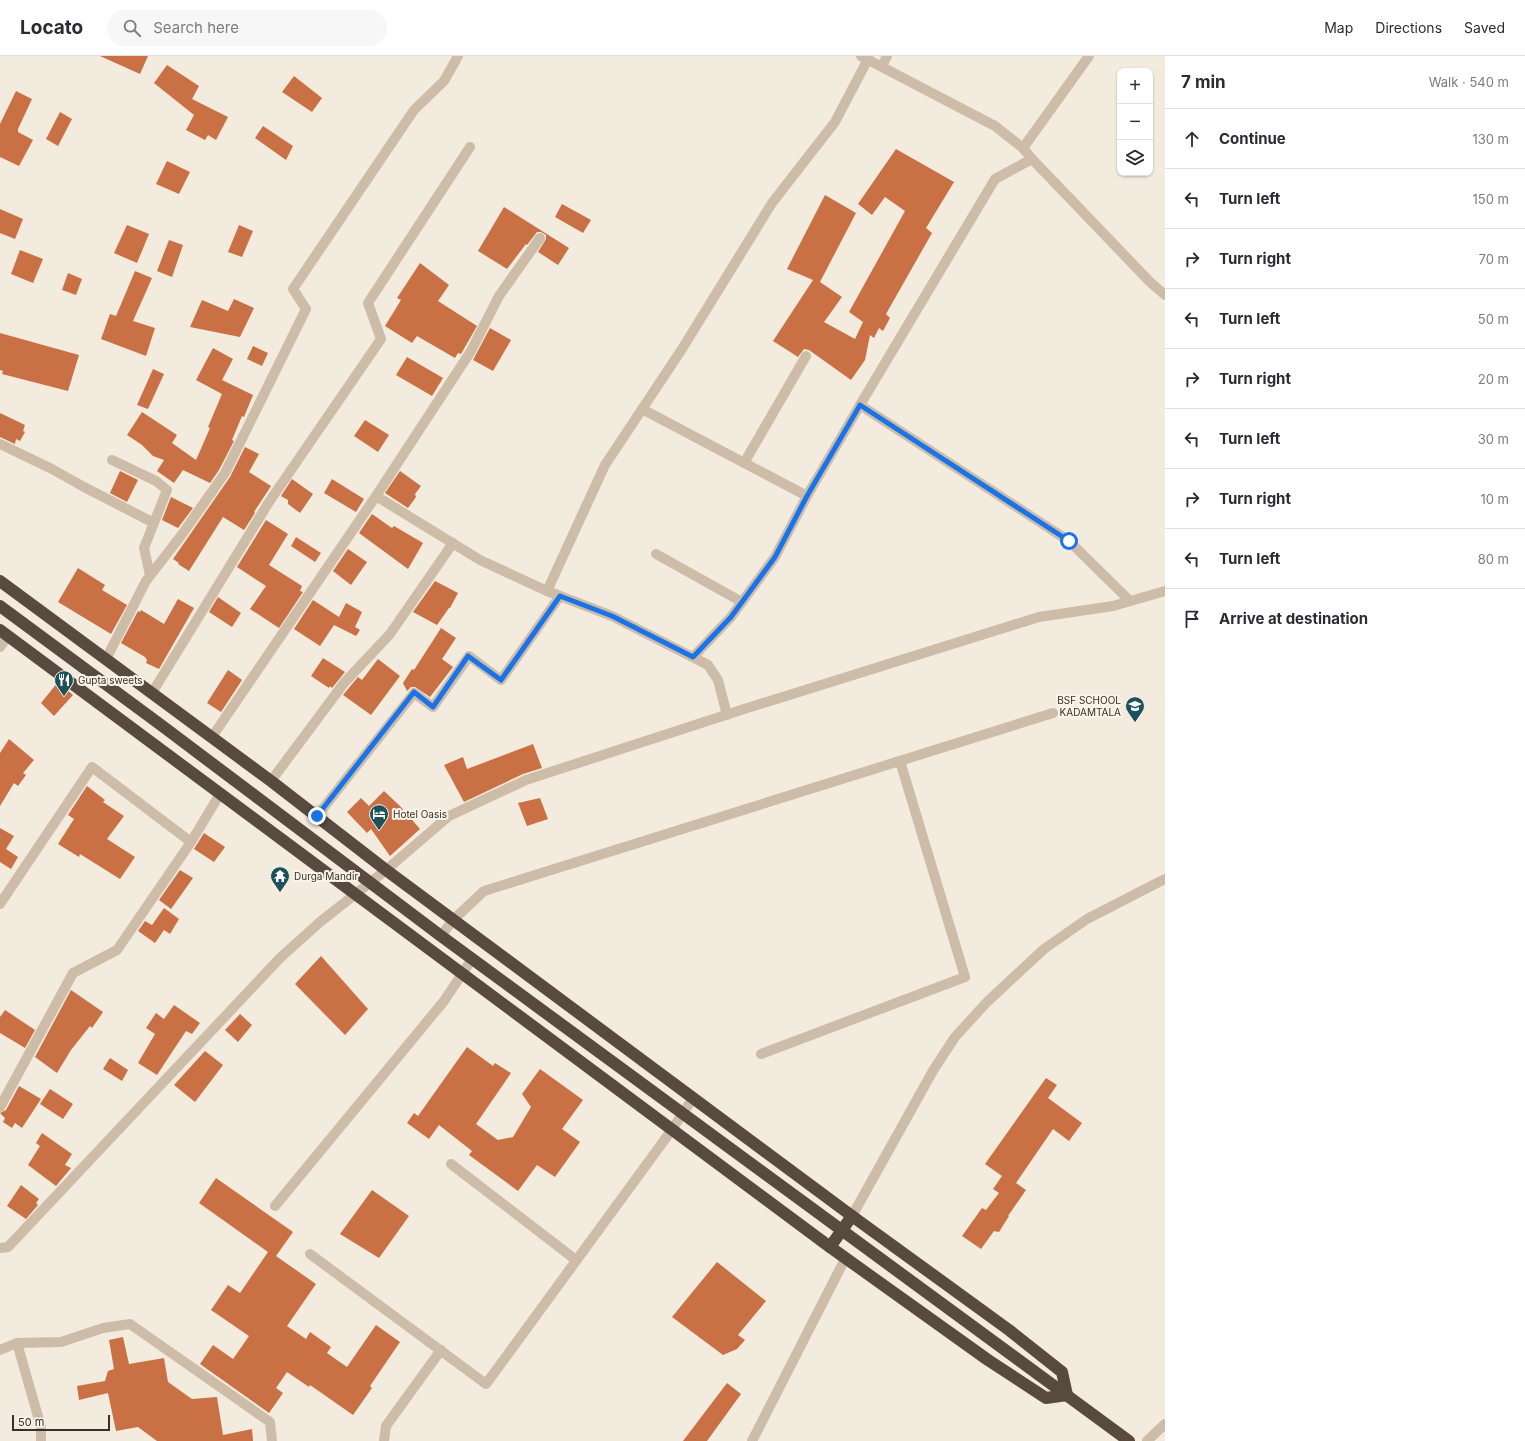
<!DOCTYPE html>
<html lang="en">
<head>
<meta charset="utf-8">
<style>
  :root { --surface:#fff; --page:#f7f7f7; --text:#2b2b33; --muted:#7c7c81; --line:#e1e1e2 }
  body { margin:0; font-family:Inter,sans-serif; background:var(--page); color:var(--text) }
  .controls { position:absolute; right:12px; top:12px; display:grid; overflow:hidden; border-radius:8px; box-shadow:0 1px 3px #0004 }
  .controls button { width:36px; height:36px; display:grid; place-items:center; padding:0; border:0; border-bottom:1px solid var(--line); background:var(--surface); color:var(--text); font:20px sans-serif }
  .scale { position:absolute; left:12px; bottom:10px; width:98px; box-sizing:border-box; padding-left:4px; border:2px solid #382f28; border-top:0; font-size:11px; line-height:14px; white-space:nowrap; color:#382f28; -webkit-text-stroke:3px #faf4e9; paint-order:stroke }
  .stop { position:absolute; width:12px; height:12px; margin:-9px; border:3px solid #1a73e8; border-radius:50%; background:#fff }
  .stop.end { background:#1a73e8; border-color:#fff; box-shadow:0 1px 4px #0008 }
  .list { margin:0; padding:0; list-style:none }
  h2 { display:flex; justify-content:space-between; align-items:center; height:52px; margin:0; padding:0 16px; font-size:17px }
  h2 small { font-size:13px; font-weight:400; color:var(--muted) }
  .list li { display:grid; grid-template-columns:26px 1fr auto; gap:12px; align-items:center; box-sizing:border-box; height:60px; padding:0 16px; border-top:1px solid var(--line) }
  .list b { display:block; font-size:15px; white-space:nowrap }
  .list em { font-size:13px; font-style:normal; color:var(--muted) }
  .icon { flex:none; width:22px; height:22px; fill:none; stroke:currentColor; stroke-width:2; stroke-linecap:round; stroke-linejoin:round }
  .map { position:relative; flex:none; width:1165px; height:1385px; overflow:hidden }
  header { display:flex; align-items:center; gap:24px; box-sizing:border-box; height:56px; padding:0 20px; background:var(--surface); border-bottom:1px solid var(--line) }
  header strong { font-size:19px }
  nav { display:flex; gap:22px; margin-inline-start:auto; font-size:14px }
  .search { width:280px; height:36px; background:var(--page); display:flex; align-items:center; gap:10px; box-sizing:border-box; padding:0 14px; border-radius:22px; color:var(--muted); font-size:15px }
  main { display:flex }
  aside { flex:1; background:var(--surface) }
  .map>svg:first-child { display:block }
</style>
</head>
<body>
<header>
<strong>Locato</strong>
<div class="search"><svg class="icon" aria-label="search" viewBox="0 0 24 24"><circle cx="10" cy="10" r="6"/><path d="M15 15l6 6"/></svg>Search here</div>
<nav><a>Map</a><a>Directions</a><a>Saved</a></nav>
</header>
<main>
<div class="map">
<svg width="1165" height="1385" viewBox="0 0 1165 1385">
  <rect width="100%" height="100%" fill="#f3ebdd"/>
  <!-- building -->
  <g fill="#c97145">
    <polygon points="100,0 148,0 140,18"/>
    <polygon points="167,9 199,30 192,43 228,61 216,84 208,79 205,84 186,74 194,59 154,27"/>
    <polygon points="294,20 322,42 312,56 282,36"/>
    <polygon points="16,35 32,43 18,73 18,76 33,84 19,110 0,101 0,68"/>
    <polygon points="60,56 72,63 58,90 46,83"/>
    <polygon points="263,70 293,90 286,104 255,82"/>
    <polygon points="896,93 954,126 926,172 932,177 886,258 890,262 883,275 879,272 874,282 870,279 865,304 851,324 809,294 804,293 798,301 773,285 813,224 787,213 825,139 856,157 820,226 842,241 824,266 855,283 863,266 849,256 905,155 885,141 872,159 858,148"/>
    <polygon points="167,105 190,116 179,138 156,128"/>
    <polygon points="562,148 591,164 583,177 555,161"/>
    <polygon points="504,151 569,192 558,209 538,196 546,183 546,179 541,176 537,176 527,189 526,188 507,213 478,195"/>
    <polygon points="0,153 23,163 15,183 0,177"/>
    <polygon points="127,169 149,178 137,207 114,197"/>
    <polygon points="239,169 253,175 242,201 228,196"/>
    <polygon points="169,184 183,189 172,221 157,215"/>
    <polygon points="20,194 43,203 33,227 11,218"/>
    <polygon points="420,207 449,229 438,245 477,270 461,298 458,297 455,302 417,280 412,287 385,270 401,244 397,242"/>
    <polygon points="135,215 152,222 133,265 155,272 146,300 101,283 110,258 116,260"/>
    <polygon points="68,217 82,223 76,239 62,234"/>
    <polygon points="234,243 254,252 240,281 190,271 202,244 228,255"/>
    <polygon points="490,272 511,284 493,315 473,304"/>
    <polygon points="0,277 79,299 68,335 2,318 3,315 0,314"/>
    <polygon points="253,290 268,297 262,310 247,303"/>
    <polygon points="213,292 233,303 222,324 253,339 244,361 242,360 232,384 234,385 219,414 210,427 183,414 174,427 157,415 164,404 153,400 142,389 127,379 142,356 177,379 172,387 196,404 210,372 208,371 222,338 196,324"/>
    <polygon points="407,301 443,322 432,340 396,319"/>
    <polygon points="153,313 164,318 148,353 137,349"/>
    <polygon points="0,357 25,369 23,375 25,376 20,385 16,383 15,388 0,381"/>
    <polygon points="365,364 389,379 378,396 354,380"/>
    <polygon points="245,391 259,398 249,416 271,430 254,456 255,457 244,474 223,461 189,515 178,508 179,507 173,503 230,421"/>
    <polygon points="120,415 138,424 127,446 110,437"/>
    <polygon points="400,415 421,430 415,438 416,441 408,452 385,437"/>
    <polygon points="292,423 313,438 300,457 288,448 288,444 281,440"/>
    <polygon points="332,423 364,443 356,456 324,437"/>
    <polygon points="171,441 193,452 178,472 162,464"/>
    <polygon points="372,458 392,472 394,470 423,487 408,513 359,477"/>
    <polygon points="266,464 288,478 269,509 302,530 300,535 303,536 279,572 250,553 266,530 237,511"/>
    <polygon points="296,481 321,497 315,506 291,490"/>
    <polygon points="348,493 367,506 351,529 333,515"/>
    <polygon points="78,512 105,529 102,534 127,549 111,578 58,546"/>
    <polygon points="435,525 458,537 450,552 449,552 437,569 413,556"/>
    <polygon points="218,541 241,557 232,571 209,556"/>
    <polygon points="178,543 194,552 159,613 146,607 147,604 145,601 121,587 138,555 140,556 141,554 164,568"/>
    <polygon points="313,544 339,561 346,547 362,556 355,571 360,574 356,580 334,569 320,590 294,573"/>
    <polygon points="441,572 456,582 442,603 453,611 430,641 415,631 411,631 407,635 403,627 412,613 414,614"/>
    <polygon points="323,602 345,616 332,632 330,630 329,632 311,620"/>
    <polygon points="378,603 400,620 371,659 343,639 358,621 362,624"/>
    <polygon points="228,614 242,624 221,656 207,647"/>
    <polygon points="58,626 73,639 54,660 41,647"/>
    <polygon points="9,683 34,704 23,717 26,719 18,730 14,727 0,750 0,697"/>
    <polygon points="533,688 542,712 523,718 464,746 444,709 463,701 467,713"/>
    <polygon points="87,730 105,744 103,746 124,760 107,783 135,801 120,823 80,798 79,801 58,788 74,763 68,759"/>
    <polygon points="384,735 400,750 420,773 390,800 371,773 367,777 347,756 361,742 369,750"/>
    <polygon points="540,742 548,763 527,770 518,747"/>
    <polygon points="0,772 14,780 6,793 18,801 11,813 0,806"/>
    <polygon points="204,777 225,791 214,806 194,793"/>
    <polygon points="180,814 193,822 171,853 159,844"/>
    <polygon points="164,852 179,863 170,878 164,874 155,887 138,875 145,865 152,869"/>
    <polygon points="321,900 368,953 345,979 295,928"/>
    <polygon points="71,934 103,956 92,972 90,970 71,994 57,1017 35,1001"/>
    <polygon points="174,949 200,967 192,978 186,975 157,1019 138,1007 155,978 146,972 156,957 164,963"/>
    <polygon points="5,954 35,974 25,992 0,977 0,961"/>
    <polygon points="240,958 252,969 238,986 225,974"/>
    <polygon points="467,991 493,1010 495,1007 511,1017 476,1068 498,1084 513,1081 531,1051 522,1038 540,1013 583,1044 562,1073 580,1086 555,1121 537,1109 518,1135 469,1099 472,1095 439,1069 429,1083 407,1067 414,1057 418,1060"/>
    <polygon points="205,995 223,1009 195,1046 174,1029"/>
    <polygon points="110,1002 128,1014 122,1025 103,1013"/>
    <polygon points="1046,1022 1057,1029 1048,1042 1082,1067 1069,1085 1053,1073 1016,1127 1026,1134 1008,1160 1009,1160 999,1176 994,1175 981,1193 962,1180 982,1152 986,1154 999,1137 993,1133 1002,1120 985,1108"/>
    <polygon points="19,1030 41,1043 22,1072 15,1067 12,1072 3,1066 5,1062 0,1057 6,1054"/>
    <polygon points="50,1033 73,1048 63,1063 40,1048"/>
    <polygon points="42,1077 72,1098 65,1109 71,1112 56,1130 28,1109 40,1090 36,1087"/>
    <polygon points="216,1122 293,1176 276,1200 316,1228 287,1270 306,1283 310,1276 331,1291 327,1297 347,1311 376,1269 400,1286 370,1330 372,1332 353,1359 310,1329 309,1331 287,1316 276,1332 283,1337 269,1357 200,1308 213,1289 233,1303 249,1280 211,1254 228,1229 240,1237 268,1196 199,1147"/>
    <polygon points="21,1129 39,1143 36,1147 38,1149 26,1163 7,1150"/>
    <polygon points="372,1134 409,1160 379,1202 340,1178"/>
    <polygon points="717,1206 766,1245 738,1279 745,1284 737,1293 723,1299 672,1261"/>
    <polygon points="123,1281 129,1308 164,1302 168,1326 192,1343 217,1341 223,1379 252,1373 253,1385 157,1385 138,1371 116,1375 108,1337 79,1344 77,1330 105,1325 108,1315 114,1313 109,1284"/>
    <polygon points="727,1327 741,1338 707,1385 683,1385"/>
  </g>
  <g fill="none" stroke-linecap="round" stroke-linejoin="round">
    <!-- minor -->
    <g stroke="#ccbca8" stroke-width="10">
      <polyline points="861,0 995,70 1023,92 1032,103 1150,226 1165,239"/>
      <polyline points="882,10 887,0"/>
      <polyline points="1023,92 1089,0"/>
      <polyline points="860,349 1069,485 1130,545"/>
      <polyline points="642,353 807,440 775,501 731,561 693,601"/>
      <polyline points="0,388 52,413 84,431 154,467"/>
      <polyline points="112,404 156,425 167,434 144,492 150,519"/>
      <polyline points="744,407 806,300"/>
      <polyline points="376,440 471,295 499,240 540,182"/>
      <polyline points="807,440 860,349 995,123 1032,103"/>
      <polyline points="656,498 742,546"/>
      <polyline points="547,535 605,409 682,293 772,147 835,66 868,3"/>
      <polyline points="0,591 8,580"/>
      <polyline points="106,603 146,525 183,477 225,417 306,253 293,233 414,54 444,25 458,0"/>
      <polyline points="152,637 269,446 381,283 368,247 470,91"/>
      <polyline points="212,681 376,440 480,504 547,535 612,560 708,609 718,624 727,659"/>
      <polyline points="271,725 344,627 390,578 453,487"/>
      <polyline points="317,760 414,637 433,651 469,600 501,624 560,540"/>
      <polyline points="0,848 92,711 191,786"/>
      <polyline points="441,880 453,864 484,835 1053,657"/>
      <polyline points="761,998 965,921 900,705"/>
      <polyline points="0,1051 73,917 117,894 191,786 220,738"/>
      <polyline points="451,1108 576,1204"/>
      <polyline points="275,1150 444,945 472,903"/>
      <polyline points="852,1160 934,1013 955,981 987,946 1044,893 1087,863 1165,823"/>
      <polyline points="0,1192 8,1191 280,902 320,866 386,814 449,760 526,724 741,654 1039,561 1113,550 1165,535"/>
      <polyline points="310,1198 486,1328 671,1075 693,1042"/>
      <polyline points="17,1287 41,1371 41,1385"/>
      <polyline points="0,1294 17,1287 61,1286 103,1272 130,1268 270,1366 272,1385"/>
      <polyline points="384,1385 386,1370 441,1294"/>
      <polyline points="752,1385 845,1203"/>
      <polyline points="1147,1385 1165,1368"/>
    </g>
    <!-- highway -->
    <g stroke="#594a3f" stroke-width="12">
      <polyline points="0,525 271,725 386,814 852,1160 1009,1274 1062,1316 1067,1339 1046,1342 988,1304 830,1191 0,574"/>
      <polyline points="0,550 161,669 441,880 1129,1385"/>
      <polyline points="830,1191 852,1160"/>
    </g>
  </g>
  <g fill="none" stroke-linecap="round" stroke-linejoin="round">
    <!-- route -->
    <polyline stroke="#1a73e8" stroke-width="5" points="317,760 414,636 433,651 468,600 501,624 560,540 612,560 693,601 731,561 775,501 807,440 860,349 1069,485"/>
  </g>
  <!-- icons -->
  <defs>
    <g id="restaurant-pin" transform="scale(1)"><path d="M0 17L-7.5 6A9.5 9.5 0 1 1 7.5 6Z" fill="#1d515b" stroke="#faf4e9"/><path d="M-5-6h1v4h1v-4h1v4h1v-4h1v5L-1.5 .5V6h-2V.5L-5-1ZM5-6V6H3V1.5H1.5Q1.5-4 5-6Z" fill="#fff"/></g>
    <g id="school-pin" transform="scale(1)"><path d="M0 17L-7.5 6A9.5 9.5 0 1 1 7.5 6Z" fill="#1d515b" stroke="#faf4e9"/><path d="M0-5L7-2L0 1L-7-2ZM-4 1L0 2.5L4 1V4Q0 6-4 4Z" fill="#fff"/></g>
    <g id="hotel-pin" transform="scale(1)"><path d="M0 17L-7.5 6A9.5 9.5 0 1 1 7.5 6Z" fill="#1d515b" stroke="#faf4e9"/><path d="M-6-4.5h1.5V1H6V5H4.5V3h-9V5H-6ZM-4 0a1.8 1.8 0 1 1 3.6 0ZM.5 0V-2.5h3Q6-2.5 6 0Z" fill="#fff"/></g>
    <g id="temple-pin" transform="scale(1)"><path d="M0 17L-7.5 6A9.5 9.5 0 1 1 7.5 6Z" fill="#1d515b" stroke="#faf4e9"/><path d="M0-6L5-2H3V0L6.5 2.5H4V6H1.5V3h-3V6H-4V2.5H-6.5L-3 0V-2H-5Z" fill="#fff"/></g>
  </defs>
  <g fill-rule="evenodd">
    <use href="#restaurant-pin" x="64" y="624"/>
    <use href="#school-pin" x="1135" y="650"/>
    <use href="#hotel-pin" x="379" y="758"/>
    <use href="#temple-pin" x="280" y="820"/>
  </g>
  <g text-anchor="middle" stroke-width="4" stroke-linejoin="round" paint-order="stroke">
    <!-- poi labels -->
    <g font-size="10" fill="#382f28" stroke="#faf4e9" text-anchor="start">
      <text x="78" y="628">Gupta sweets</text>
      <text x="1121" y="648" text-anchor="end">BSF SCHOOL<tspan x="1121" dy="12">KADAMTALA</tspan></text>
      <text x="393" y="762">Hotel Oasis</text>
      <text x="294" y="824">Durga Mandir</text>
    </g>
  </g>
</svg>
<div class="controls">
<button>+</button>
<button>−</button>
<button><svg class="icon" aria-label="layers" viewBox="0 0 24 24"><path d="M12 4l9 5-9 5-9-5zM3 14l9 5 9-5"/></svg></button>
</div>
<div class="scale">50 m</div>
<div class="stop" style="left:1069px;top:485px"></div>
<div class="stop end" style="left:317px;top:760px"></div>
</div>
<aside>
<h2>7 min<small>Walk · 540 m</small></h2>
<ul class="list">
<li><svg class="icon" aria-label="ahead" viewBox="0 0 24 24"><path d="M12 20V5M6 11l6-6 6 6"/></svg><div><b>Continue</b></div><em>130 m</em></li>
<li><svg class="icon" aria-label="left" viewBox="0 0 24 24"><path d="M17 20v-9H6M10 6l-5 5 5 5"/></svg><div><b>Turn left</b></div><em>150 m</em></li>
<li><svg class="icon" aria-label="right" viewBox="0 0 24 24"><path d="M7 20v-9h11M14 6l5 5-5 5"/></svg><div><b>Turn right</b></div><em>70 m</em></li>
<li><svg class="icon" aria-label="left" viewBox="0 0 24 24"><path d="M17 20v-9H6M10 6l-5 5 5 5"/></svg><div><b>Turn left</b></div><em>50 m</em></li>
<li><svg class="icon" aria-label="right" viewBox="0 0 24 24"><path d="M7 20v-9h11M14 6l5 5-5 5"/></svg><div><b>Turn right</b></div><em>20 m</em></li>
<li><svg class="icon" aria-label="left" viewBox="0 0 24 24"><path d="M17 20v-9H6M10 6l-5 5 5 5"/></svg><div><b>Turn left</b></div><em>30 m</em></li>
<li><svg class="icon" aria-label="right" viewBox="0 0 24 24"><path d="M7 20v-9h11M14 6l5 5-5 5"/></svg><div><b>Turn right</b></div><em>10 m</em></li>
<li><svg class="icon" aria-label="left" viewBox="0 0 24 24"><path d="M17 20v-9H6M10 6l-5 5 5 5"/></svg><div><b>Turn left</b></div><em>80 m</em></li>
<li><svg class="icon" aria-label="arrive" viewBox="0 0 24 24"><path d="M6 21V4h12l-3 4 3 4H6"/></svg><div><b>Arrive at destination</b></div></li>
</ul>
</aside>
</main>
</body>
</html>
